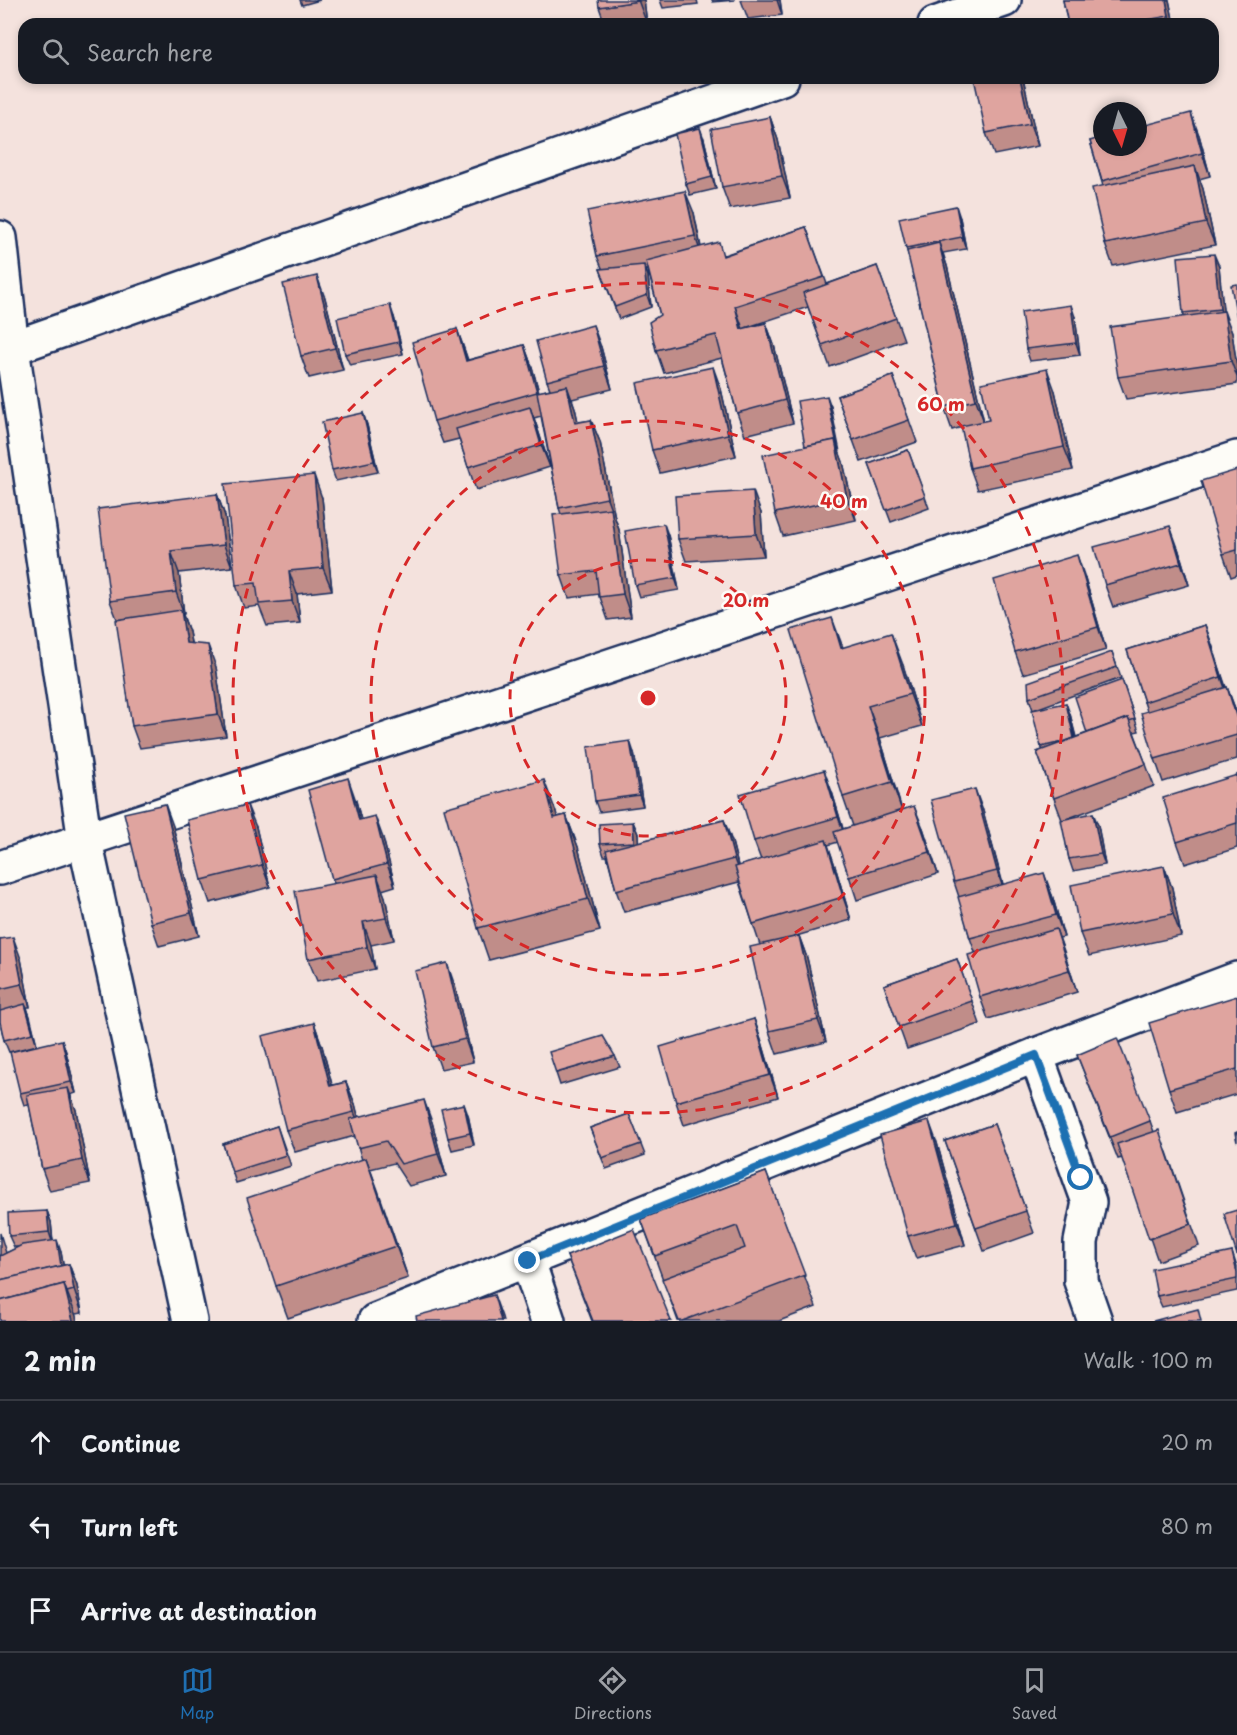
<!DOCTYPE html>
<html lang="en">
<head>
<meta charset="utf-8">
<style>
  :root { --surface:#171b24; --page:#20242c; --text:#f1f3f6; --muted:#9ea1a6; --line:#363941; --accent:#1f6fb2 }
  body { margin:0; font-family:"Playpen Sans",sans-serif; background:var(--page); color:var(--text) }
  .compass { position:absolute; left:1093px; top:102px; width:54px; height:54px; border-radius:50%; background:var(--surface); box-shadow:0 3px 9px #0003; rotate:175deg }
  .stop { position:absolute; width:18px; height:18px; margin:-14px; border:4px solid #1f6fb2; border-radius:50%; background:#fff }
  .stop.end { background:#1f6fb2; border-color:#fff; box-shadow:0 2px 6px #0008 }
  .list { margin:0; padding:0; list-style:none }
  h2 { display:flex; justify-content:space-between; align-items:center; height:78px; margin:0; padding:0 24px; font-size:26px }
  h2 small { font-size:20px; font-weight:400; color:var(--muted) }
  .list li { display:grid; grid-template-columns:39px 1fr auto; gap:18px; align-items:center; box-sizing:border-box; height:84px; padding:0 24px; border-top:2px solid var(--line) }
  .list b { display:block; font-size:22px; white-space:nowrap }
  .list em { font-size:20px; font-style:normal; color:var(--muted) }
  .icon { flex:none; width:33px; height:33px; fill:none; stroke:currentColor; stroke-width:2; stroke-linecap:round; stroke-linejoin:round }
  .map { position:relative; flex:none; width:1237px; height:1321px; overflow:hidden }
  .search { position:absolute; background:var(--surface); box-shadow:0 3px 9px #0003; left:18px; right:18px; top:18px; height:66px; display:flex; align-items:center; gap:15px; box-sizing:border-box; padding:0 21px; border-radius:18px; color:var(--muted); font-size:22px }
  .sheet { height:330px; background:var(--surface) }
  nav { display:flex; justify-content:space-around; align-items:center; box-sizing:border-box; height:84px; border-top:2px solid var(--line); background:var(--surface); font-size:16px; color:var(--muted) }
  nav a { display:grid; justify-items:center; gap:3px }
  nav .on { color:var(--accent) }
  .map>svg:first-child { display:block }
</style>
</head>
<body>
<div class="map">
<svg width="1237" height="1321" viewBox="0 0 1237 1321">
  <rect width="100%" height="100%" fill="#f4e2dd"/>
  <filter id="ink" filterUnits="userSpaceOnUse"><feTurbulence type="fractalNoise" baseFrequency=".0167" numOctaves="2"/><feDisplacementMap in="SourceGraphic" scale="12" xChannelSelector="R" yChannelSelector="G"/><feConvolveMatrix kernelMatrix="1 2 1 2 8 2 1 2 1" color-interpolation-filters="sRGB"/></filter>
  <g filter="url(#ink)">
    <g fill="none" stroke-linecap="round" stroke-linejoin="round">
      <!-- minor casing -->
      <g stroke="#1b2f5e" stroke-width="38">
        <g id="minor">
          <polyline points="935,24 1004,0"/>
          <polyline points="0,238 12,348 85,841 190,1321"/>
          <polyline points="12,348 782,78"/>
          <polyline points="0,868 1237,458"/>
          <polyline points="1036,1055 1089,1202 1081,1242 1081,1281 1095,1321"/>
          <polyline points="528,1261 548,1321"/>
          <polyline points="375,1321 1036,1055 1237,979"/>
        </g>
      </g>
      <!-- minor -->
      <use href="#minor" stroke="#fdfcf7" stroke-width="33"/>
    </g>
    <!-- wall -->
    <g fill="#c08d89" stroke="#1b2f5e" stroke-width="1.5">
      <polygon points="300,0 320,0 302,5"/>
      <polygon points="644,0 647,24 605,24 599,7"/>
      <polygon points="660,0 697,0 698,4 663,8"/>
      <polygon points="712,0 735,0 713,2"/>
      <polygon points="741,0 780,0 782,15 748,19"/>
      <polygon points="1063,0 1169,0 1174,24 1068,24"/>
      <polygon points="1023,78 1038,146 994,155 986,133"/>
      <polygon points="770,117 778,140 790,198 730,209 722,187"/>
      <polygon points="1199,135 1210,176 1199,179 1203,189 1215,245 1113,266 1105,244 1103,186 1090,141"/>
      <polygon points="704,139 716,189 690,195 686,184"/>
      <polygon points="694,213 701,247 724,255 806,227 827,284 877,266 904,340 830,367 808,307 745,328 766,323 774,345 793,423 745,435 737,413 722,358 664,373 656,350 660,315 648,270 646,270 648,276 651,307 619,319 600,269 602,268 597,256"/>
      <polygon points="960,218 966,249 943,253 947,266 984,422 989,420 1055,391 1073,470 978,490 970,468 962,427 952,430 944,407 909,257 906,248"/>
      <polygon points="1219,266 1223,311 1232,333 1237,367 1237,384 1126,399 1118,377 1184,316 1183,313"/>
      <polygon points="325,298 343,370 309,378 301,356"/>
      <polygon points="394,317 403,354 350,365 345,354"/>
      <polygon points="1075,317 1080,355 1030,361 1026,349"/>
      <polygon points="457,329 468,360 524,345 532,367 539,392 550,389 547,381 601,347 612,389 572,399 575,408 578,422 591,420 600,442 615,518 619,530 631,617 608,620 599,594 569,598 561,575 561,514 559,508 541,416 534,418 550,467 476,490 459,439 443,443 434,421"/>
      <polygon points="893,376 917,442 861,462 837,396"/>
      <polygon points="721,389 736,456 660,473 652,450"/>
      <polygon points="831,407 839,452 843,462 856,520 783,536 775,513 805,446"/>
      <polygon points="363,413 367,425 378,472 336,481 332,470"/>
      <polygon points="908,450 929,508 891,522 869,464"/>
      <polygon points="1237,470 1237,575 1231,577 1223,554"/>
      <polygon points="217,494 225,516 232,567 179,573 184,614 183,615 189,632 191,643 216,667 226,736 140,748 132,726 117,619 110,601"/>
      <polygon points="322,498 332,590 297,594 300,623 267,626 259,606 244,608 236,585"/>
      <polygon points="761,513 764,556 686,561 678,539"/>
      <polygon points="668,535 679,590 639,597 635,585"/>
      <polygon points="1178,548 1189,585 1113,607 1105,585"/>
      <polygon points="1085,578 1106,650 1023,674 1015,652"/>
      <polygon points="1205,625 1226,687 1227,687 1237,714 1237,759 1163,782 1155,759 1147,711 1127,650"/>
      <polygon points="843,648 903,665 922,726 880,738 902,810 923,828 938,874 857,900 838,842 828,845 834,863 851,920 793,937 799,936 807,958 826,1042 777,1054 769,1031 760,945 739,882 624,912 616,890 607,856 604,856 600,844 633,822 638,834 638,842 724,820 732,842 738,866 761,860 754,841 832,792 843,829 853,826 843,797"/>
      <polygon points="1112,652 1121,678 1033,710 1029,698"/>
      <polygon points="1122,680 1139,731 1134,732 1154,786 1066,819 1098,825 1105,865 1073,871 1069,859 1062,820 1037,752 1043,750 1041,747 1070,714 1076,737 1087,733"/>
      <polygon points="634,753 643,806 599,812 595,801"/>
      <polygon points="1237,775 1237,848 1185,864 1177,842"/>
      <polygon points="356,801 361,820 383,838 395,886 382,890 385,897 394,940 371,945 375,969 317,981 308,959 334,883 332,879"/>
      <polygon points="983,811 1003,884 1052,895 1064,937 1059,938 1077,992 988,1019 980,997 975,952 970,938 959,897 954,882"/>
      <polygon points="556,812 557,817 566,815 578,847 600,931 489,960 478,928"/>
      <polygon points="173,826 199,936 159,946 151,923"/>
      <polygon points="256,827 270,887 210,903 202,880"/>
      <polygon points="1164,866 1172,888 1181,936 1089,956 1080,933"/>
      <polygon points="0,939 21,959 30,1007 27,1007 37,1045 9,1052 4,1040 0,1022"/>
      <polygon points="957,959 980,1024 907,1049 884,985"/>
      <polygon points="455,986 473,1062 441,1069 433,1047"/>
      <polygon points="1237,996 1237,1094 1177,1112 1169,1089"/>
      <polygon points="754,1019 762,1042 778,1097 684,1125 676,1102"/>
      <polygon points="314,1023 322,1046 332,1085 346,1082 355,1104 358,1117 432,1122 446,1176 409,1186 394,1163 370,1169 408,1278 288,1318 276,1286 362,1160 355,1136 295,1152 286,1130"/>
      <polygon points="62,1040 66,1052 76,1093 70,1095 76,1110 90,1183 50,1191 42,1169 29,1104 24,1105 20,1093"/>
      <polygon points="1077,1055 1150,1121 1154,1132 1167,1152 1199,1246 1158,1261 1122,1158 1118,1159"/>
      <polygon points="615,1056 620,1067 560,1085 556,1073"/>
      <polygon points="629,1114 645,1155 606,1169 590,1128"/>
      <polygon points="468,1115 474,1145 452,1150 448,1138"/>
      <polygon points="994,1124 1034,1233 984,1251 945,1141"/>
      <polygon points="277,1126 291,1166 236,1183 223,1144"/>
      <polygon points="937,1143 965,1245 916,1258 908,1236"/>
      <polygon points="766,1172 816,1307 779,1321 678,1321 641,1219"/>
      <polygon points="47,1211 51,1222 53,1241 61,1252 63,1265 69,1264 77,1286 82,1313 75,1314 77,1321 0,1277 0,1233 6,1253 19,1247 14,1247 9,1236"/>
      <polygon points="1232,1252 1237,1267 1237,1291 1162,1307 1157,1296"/>
      <polygon points="567,1256 671,1321 592,1321"/>
    </g>
    <!-- shaded-wall -->
    <g fill="#9c736f" stroke="#1b2f5e" stroke-width="1.5">
      <polygon points="638,0 644,0 647,24"/>
      <polygon points="777,0 780,0 782,15"/>
      <polygon points="1166,0 1169,0 1174,24 1172,24 1169,16"/>
      <polygon points="1020,78 1023,78 1038,146 1030,124"/>
      <polygon points="1191,113 1199,135 1210,176 1202,153"/>
      <polygon points="770,117 778,140 790,198 782,176"/>
      <polygon points="700,128 704,139 716,189 712,177"/>
      <polygon points="1195,166 1203,189 1215,245 1206,223"/>
      <polygon points="685,191 694,213 703,259 695,236"/>
      <polygon points="956,206 960,218 966,249 962,237"/>
      <polygon points="939,243 947,266 984,422 976,400"/>
      <polygon points="1214,254 1219,266 1224,321 1220,309"/>
      <polygon points="644,265 648,276 651,307 647,295"/>
      <polygon points="317,276 325,298 343,370 335,348"/>
      <polygon points="390,305 394,317 403,354 399,342"/>
      <polygon points="1071,305 1075,317 1080,355 1076,343"/>
      <polygon points="735,306 743,329 741,329"/>
      <polygon points="1224,311 1232,333 1237,367 1237,377 1231,361"/>
      <polygon points="766,323 774,345 793,423 785,400"/>
      <polygon points="593,325 601,347 612,389 604,366"/>
      <polygon points="457,329 465,352 474,383 466,361"/>
      <polygon points="524,345 532,367 545,414 537,392"/>
      <polygon points="713,367 721,389 736,456 728,434"/>
      <polygon points="1047,369 1055,391 1073,470 1064,447"/>
      <polygon points="567,386 575,408 583,445 575,423"/>
      <polygon points="827,396 831,407 840,452 836,440"/>
      <polygon points="530,407 538,430 550,467 541,445"/>
      <polygon points="363,413 367,425 378,472 374,461"/>
      <polygon points="591,420 600,442 615,518 619,530 631,617 623,594 611,509 607,498"/>
      <polygon points="835,440 843,462 856,520 847,498"/>
      <polygon points="314,475 322,498 332,590 323,568"/>
      <polygon points="753,491 761,513 764,556 756,534"/>
      <polygon points="217,494 225,516 232,567 224,545"/>
      <polygon points="664,524 668,535 679,590 675,578"/>
      <polygon points="1170,526 1178,548 1189,585 1181,563"/>
      <polygon points="171,551 179,573 184,614 176,592"/>
      <polygon points="1077,555 1085,578 1106,650 1098,627"/>
      <polygon points="289,571 297,594 300,623 292,601"/>
      <polygon points="181,610 189,632 195,665 186,643"/>
      <polygon points="832,618 844,650 841,648"/>
      <polygon points="1205,625 1213,647 1229,699 1221,677"/>
      <polygon points="891,633 903,665 922,726 910,694"/>
      <polygon points="208,645 216,667 226,736 218,714"/>
      <polygon points="1227,687 1237,714 1237,719"/>
      <polygon points="1066,703 1070,714 1079,751 1075,739"/>
      <polygon points="868,706 880,738 903,814 892,782"/>
      <polygon points="630,741 634,753 643,806 639,795"/>
      <polygon points="824,770 832,792 846,839 838,817"/>
      <polygon points="348,778 356,801 367,843 359,820"/>
      <polygon points="544,780 556,812 566,850 554,818"/>
      <polygon points="975,789 983,811 1005,893 997,871"/>
      <polygon points="165,804 173,826 199,936 191,913"/>
      <polygon points="247,805 256,827 270,887 262,865"/>
      <polygon points="914,806 923,828 938,874 930,852"/>
      <polygon points="1093,813 1098,825 1105,865 1101,854"/>
      <polygon points="566,815 578,847 600,931 588,899"/>
      <polygon points="375,816 383,838 395,886 387,864"/>
      <polygon points="724,820 732,842 742,881 734,859"/>
      <polygon points="633,822 638,834 639,854 634,842"/>
      <polygon points="826,840 834,863 851,920 843,897"/>
      <polygon points="1164,866 1172,888 1181,936 1173,914"/>
      <polygon points="1044,873 1052,895 1064,937 1056,915"/>
      <polygon points="377,875 385,897 394,940 386,918"/>
      <polygon points="363,922 371,945 375,969 367,947"/>
      <polygon points="1056,929 1064,951 1077,992 1069,970"/>
      <polygon points="799,936 807,958 826,1042 818,1020"/>
      <polygon points="13,937 21,959 30,1007 22,984"/>
      <polygon points="447,963 455,986 473,1062 465,1039"/>
      <polygon points="25,1004 30,1016 37,1045 33,1033"/>
      <polygon points="754,1019 762,1042 778,1097 770,1075"/>
      <polygon points="314,1023 322,1046 338,1108 330,1086"/>
      <polygon points="62,1040 66,1052 76,1093 71,1082"/>
      <polygon points="346,1082 355,1104 363,1134 354,1112"/>
      <polygon points="68,1088 76,1110 90,1183 82,1160"/>
      <polygon points="424,1100 432,1122 446,1176 438,1154"/>
      <polygon points="464,1104 468,1115 474,1145 470,1133"/>
      <polygon points="929,1121 937,1143 965,1245 957,1223"/>
      <polygon points="366,1158 378,1190 408,1278 396,1246"/>
      <polygon points="47,1211 51,1222 53,1244 49,1232"/>
      <polygon points="57,1240 61,1252 66,1281 61,1270"/>
      <polygon points="69,1264 77,1286 82,1313 74,1290"/>
      <polygon points="64,1284 76,1316 77,1321 73,1321"/>
      <polygon points="494,1295 502,1317 503,1321 501,1321"/>
    </g>
    <!-- building -->
    <g fill="#dfa49f" stroke="#1b2f5e" stroke-width="1.5">
      <polygon points="598,0 638,0 639,1 599,7"/>
      <polygon points="1063,0 1166,0 1169,16 1124,24 1068,24"/>
      <polygon points="974,78 1020,78 1030,124 986,133"/>
      <polygon points="1191,113 1202,153 1102,181 1090,141 1102,137 1102,147 1138,147 1138,127"/>
      <polygon points="770,117 782,176 722,187 711,129"/>
      <polygon points="700,128 712,177 686,184 675,134"/>
      <polygon points="1195,166 1206,223 1105,244 1092,188"/>
      <polygon points="685,191 695,236 597,256 587,211"/>
      <polygon points="956,206 962,237 906,248 899,218"/>
      <polygon points="806,227 824,277 735,306 741,329 766,323 785,400 737,413 716,335 656,350 649,322 660,315 646,261 719,242 723,256"/>
      <polygon points="939,243 976,400 944,407 907,251"/>
      <polygon points="1214,254 1220,309 1183,313 1178,257"/>
      <polygon points="644,265 647,295 615,307 600,269"/>
      <polygon points="877,266 896,318 822,345 803,293"/>
      <polygon points="317,276 335,348 301,356 283,284"/>
      <polygon points="1237,284 1237,318 1231,285"/>
      <polygon points="390,305 399,342 345,354 337,318"/>
      <polygon points="1071,305 1076,343 1026,349 1021,312"/>
      <polygon points="1224,311 1231,361 1118,377 1110,327"/>
      <polygon points="593,325 604,366 547,381 536,341"/>
      <polygon points="457,329 466,361 524,345 537,392 434,421 412,342"/>
      <polygon points="713,367 728,434 652,450 637,383"/>
      <polygon points="1047,369 1064,447 970,468 961,426 989,420 981,383"/>
      <polygon points="893,376 909,420 853,440 837,396"/>
      <polygon points="567,386 575,423 591,420 607,498 559,508 537,392"/>
      <polygon points="827,396 836,440 805,446 797,401"/>
      <polygon points="530,407 541,445 468,467 456,429"/>
      <polygon points="363,413 374,461 332,470 322,422"/>
      <polygon points="835,440 847,498 775,513 763,455"/>
      <polygon points="908,450 925,496 886,510 869,464"/>
      <polygon points="1237,470 1237,550 1223,554 1201,481"/>
      <polygon points="314,475 323,568 289,571 292,601 259,604 256,583 236,585 225,484"/>
      <polygon points="753,491 756,534 678,539 675,496"/>
      <polygon points="217,494 224,545 171,551 176,592 110,601 98,509"/>
      <polygon points="611,508 623,594 599,597 596,571 561,575 553,515"/>
      <polygon points="664,524 675,578 635,585 625,531"/>
      <polygon points="1170,526 1181,563 1105,585 1094,547"/>
      <polygon points="1077,555 1098,627 1015,652 994,580"/>
      <polygon points="181,610 186,643 208,645 218,714 132,726 116,620"/>
      <polygon points="832,618 841,648 891,633 910,694 868,706 892,782 843,797 791,630"/>
      <polygon points="1205,625 1221,677 1144,702 1127,650"/>
      <polygon points="1112,652 1117,667 1029,698 1028,682"/>
      <polygon points="1122,680 1135,719 1129,721 1128,718 1087,733 1075,697"/>
      <polygon points="1227,687 1237,719 1237,735 1155,759 1141,713"/>
      <polygon points="1066,703 1074,738 1066,741 1041,747 1032,710"/>
      <polygon points="1128,718 1146,764 1054,798 1037,752"/>
      <polygon points="630,741 639,795 595,801 588,747"/>
      <polygon points="824,770 838,817 754,841 740,794"/>
      <polygon points="1237,775 1237,823 1177,842 1163,798"/>
      <polygon points="348,778 359,820 375,816 387,864 332,879 308,790"/>
      <polygon points="544,780 554,818 566,815 588,899 478,928 444,808"/>
      <polygon points="975,789 997,871 954,882 931,800"/>
      <polygon points="165,804 191,913 151,923 124,813"/>
      <polygon points="247,805 262,865 202,880 187,820"/>
      <polygon points="914,806 930,852 849,877 834,832"/>
      <polygon points="1093,813 1101,854 1069,859 1061,820"/>
      <polygon points="724,820 734,859 616,890 606,850"/>
      <polygon points="633,822 634,842 600,844 599,824"/>
      <polygon points="826,840 843,897 753,924 735,867"/>
      <polygon points="1164,866 1173,914 1080,933 1071,885"/>
      <polygon points="1044,873 1056,915 970,938 958,897"/>
      <polygon points="377,875 386,918 363,922 367,947 308,959 295,891"/>
      <polygon points="1056,929 1069,970 980,997 968,955"/>
      <polygon points="799,936 818,1020 769,1031 750,947"/>
      <polygon points="13,937 22,984 0,989 0,939"/>
      <polygon points="957,959 972,1001 899,1027 884,985"/>
      <polygon points="447,963 465,1039 433,1047 415,971"/>
      <polygon points="1237,996 1237,1069 1169,1089 1149,1023"/>
      <polygon points="25,1004 33,1033 4,1040 0,1022 0,1011"/>
      <polygon points="754,1019 770,1075 676,1102 660,1047"/>
      <polygon points="314,1023 330,1086 346,1082 354,1112 286,1130 262,1036"/>
      <polygon points="603,1036 615,1056 556,1073 549,1052"/>
      <polygon points="1117,1038 1150,1121 1110,1137 1077,1055"/>
      <polygon points="62,1040 71,1082 20,1093 10,1052"/>
      <polygon points="68,1088 82,1160 42,1169 27,1095"/>
      <polygon points="424,1100 438,1154 401,1164 386,1141 358,1148 350,1119"/>
      <polygon points="464,1104 470,1133 448,1138 441,1109"/>
      <polygon points="629,1114 641,1144 602,1158 590,1128"/>
      <polygon points="929,1121 957,1223 908,1236 880,1135"/>
      <polygon points="994,1124 1026,1211 976,1228 945,1141"/>
      <polygon points="277,1126 286,1155 232,1172 223,1144"/>
      <polygon points="1159,1130 1191,1224 1149,1239 1117,1144"/>
      <polygon points="1237,1132 1237,1142 1235,1133"/>
      <polygon points="366,1158 396,1246 276,1286 247,1198"/>
      <polygon points="766,1172 805,1275 682,1321 679,1321 662,1279 745,1248 737,1226 655,1256 641,1219"/>
      <polygon points="1237,1210 1237,1255 1224,1214"/>
      <polygon points="47,1211 49,1232 9,1236 8,1213"/>
      <polygon points="634,1229 671,1321 593,1321 567,1256"/>
      <polygon points="57,1240 61,1266 0,1280 0,1256 22,1245"/>
      <polygon points="1232,1252 1237,1273 1237,1279 1157,1296 1152,1269"/>
      <polygon points="69,1264 74,1290 67,1292 64,1284 0,1301 0,1280"/>
      <polygon points="64,1284 73,1321 0,1321 0,1301"/>
      <polygon points="494,1295 501,1321 417,1321 416,1316"/>
      <polygon points="1198,1309 1201,1321 1153,1321"/>
    </g>
  </g>
  <g fill="none" stroke-linecap="round" stroke-linejoin="round" filter="url(#ink)">
    <!-- route -->
    <polyline stroke="#1f6fb2" stroke-width="8" points="528,1261 1036,1055 1081,1178"/>
  </g>
  <!-- distance rings -->
  <g fill="none" stroke="#d62828" stroke-width="3" stroke-dasharray="10 8">
    <circle cx="648" cy="698" r="138"/>
    <circle cx="648" cy="698" r="277"/>
    <circle cx="648" cy="698" r="415"/>
  </g>
  <circle cx="648" cy="698" r="9" fill="#d62828" stroke="#fdfcf7" stroke-width="3"/>
  <g font-size="18" text-anchor="middle" font-weight="bold" fill="#d62828" stroke="#fdfcf7" stroke-width="5" stroke-linejoin="round" paint-order="stroke">
    <text x="941" y="411">60 m</text>
    <text x="844" y="508">40 m</text>
    <text x="746" y="607">20 m</text>
  </g>
</svg>
<svg class="compass" viewBox="-18 -18 36 36"><path d="M0-13l5 13h-10z" fill="#e53935"/><path d="M0 13l5-13h-10z" fill="#9ea1a6"/></svg>
<div class="stop" style="left:1081px;top:1178px"></div>
<div class="stop end" style="left:528px;top:1261px"></div>
<div class="search"><svg class="icon" aria-label="search" viewBox="0 0 24 24"><circle cx="10" cy="10" r="6"/><path d="M15 15l6 6"/></svg>Search here</div>
</div>
<section class="sheet">
<h2>2 min<small>Walk · 100 m</small></h2>
<ul class="list">
<li><svg class="icon" aria-label="ahead" viewBox="0 0 24 24"><path d="M12 20V5M6 11l6-6 6 6"/></svg><div><b>Continue</b></div><em>20 m</em></li>
<li><svg class="icon" aria-label="left" viewBox="0 0 24 24"><path d="M17 20v-9H6M10 6l-5 5 5 5"/></svg><div><b>Turn left</b></div><em>80 m</em></li>
<li><svg class="icon" aria-label="arrive" viewBox="0 0 24 24"><path d="M6 21V4h12l-3 4 3 4H6"/></svg><div><b>Arrive at destination</b></div></li>
</ul>
</section>
<nav>
<a class="on"><svg class="icon" aria-label="map" viewBox="0 0 24 24"><path d="M3 6l6-2 6 2 6-2v14l-6 2-6-2-6 2zM9 4v14M15 6v14"/></svg>Map</a>
<a><svg class="icon" aria-label="directions" viewBox="0 0 24 24"><path d="M12 3l9 9-9 9-9-9zM9 14v-3h6M13 9l2 2-2 2"/></svg>Directions</a>
<a><svg class="icon" aria-label="saved" viewBox="0 0 24 24"><path d="M7 4h10v16l-5-4-5 4z"/></svg>Saved</a>
</nav>
</body>
</html>
